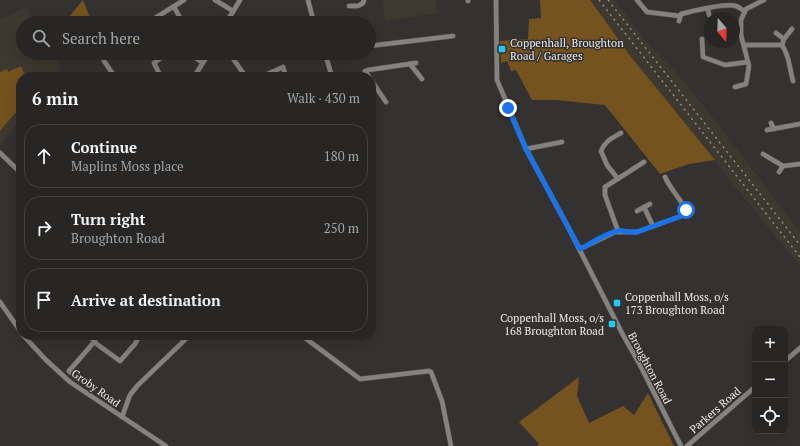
<!DOCTYPE html>
<html lang="en">
<head>
<meta charset="utf-8">
<style>
  :root { --surface:#272624; --page:#2f2e2c; --text:#f1f3f6; --muted:#a4a5a6; --line:#434341 }
  body { margin:0; font-family:"PT Serif",serif; background:var(--page); color:var(--text) }
  .controls { position:absolute; right:12px; bottom:12px; display:grid; overflow:hidden; border-radius:8px; box-shadow:0 4px 16px #0002 }
  .controls button { width:36px; height:36px; display:grid; place-items:center; padding:0; border:0; border-bottom:1px solid var(--line); background:var(--surface); color:var(--text); font:20px sans-serif }
  .compass { position:absolute; left:704px; top:12px; width:36px; height:36px; border-radius:50%; background:var(--surface); box-shadow:0 4px 16px #0002; rotate:161deg }
  .stop { position:absolute; width:12px; height:12px; margin:-9px; border:3px solid #1a73e8; border-radius:50%; background:#fff }
  .stop.end { background:#1a73e8; border-color:#fff; box-shadow:0 1px 4px #0008 }
  .list { margin:0; padding:0; list-style:none }
  h2 { display:flex; justify-content:space-between; align-items:center; height:52px; margin:0; padding:0 16px; font-size:17px }
  h2 small { font-size:13px; font-weight:400; color:var(--muted) }
  .list li { display:grid; grid-template-columns:26px 1fr auto; gap:12px; align-items:center; box-sizing:border-box; height:64px; margin:0 8px 8px; padding:0 8px; border:1px solid var(--line); border-radius:16px }
  .list b { display:block; font-size:15px; white-space:nowrap }
  .list p { margin:0; font-size:13px; white-space:nowrap; color:var(--muted) }
  .list em { font-size:13px; font-style:normal; color:var(--muted) }
  .icon { flex:none; width:22px; height:22px; fill:none; stroke:currentColor; stroke-width:2; stroke-linecap:round; stroke-linejoin:round }
  .map { position:relative; flex:none; width:800px; height:446px; overflow:hidden }
  .search { position:absolute; background:var(--surface); box-shadow:0 4px 16px #0002; left:16px; top:16px; width:360px; height:44px; display:flex; align-items:center; gap:10px; box-sizing:border-box; padding:0 14px; border-radius:22px; color:var(--muted); font-size:15px }
  .panel { position:absolute; background:var(--surface); box-shadow:0 4px 16px #0002; left:16px; top:72px; width:360px; height:268px; border-radius:16px }
  .map>svg:first-child { display:block }
</style>
</head>
<body>
<div class="map">
<svg width="800" height="446" viewBox="0 0 800 446">
  <rect width="100%" height="100%" fill="#343230"/>
  <!-- built -->
  <g fill="#3d3830">
    <polygon points="383,0 436,0 437,13 385,21"/>
    <polygon points="590,0 615,0 646,41 687,85 729,138 800,232 800,267 632,58"/>
    <polygon points="27,7 33,23 23,23 23,53 53,53 61,68 55,77 21,77 21,120 0,145 0,19"/>
  </g>
  <!-- green -->
  <g fill="#74531e">
    <polygon points="83,0 92,23 64,23"/>
    <polygon points="540,0 590,0 632,58 715,160 689,164 660,174 605,105 556,100 532,100 516,70 511,71 507,61 501,63 500,41 528,39 529,19 541,18"/>
    <polygon points="21,66 26,77 21,77 21,106 0,131 0,72 7,69 8,72"/>
    <polygon points="579,377 577,396 589,423 623,406 634,415 648,393 674,446 537,446 539,444 519,422"/>
  </g>
  <g fill="none" stroke-linecap="round" stroke-linejoin="round">
    <!-- minor casing -->
    <g stroke="#52504e" stroke-width="5.5">
      <g id="minor">
        <polyline points="215,0 233,11"/>
        <polyline points="308,0 314,23"/>
        <polyline points="468,0 468,1"/>
        <polyline points="496,0 497,80 526,149 568,227 623,335 640,365 681,446"/>
        <polyline points="637,0 647,12 680,16"/>
        <polyline points="349,6 358,6 363,3 364,0"/>
        <polyline points="174,7 183,23"/>
        <polyline points="708,9 709,15"/>
        <path d="M679 21 681 14C692 11 726 3 736 6 739 7 741 9 744 11"/>
        <polyline points="147,23 184,0"/>
        <polyline points="226,23 240,0"/>
        <polyline points="776,33 784,39"/>
        <polyline points="702,39 703,57 725,65 748,62"/>
        <path d="M744 45H782C790 57 789 67 793 81"/>
        <polyline points="782,45 784,39 792,29"/>
        <polyline points="369,46 453,36"/>
        <polyline points="103,53 104,61 115,77"/>
        <polyline points="188,53 202,62"/>
        <polyline points="229,53 246,77"/>
        <polyline points="325,53 332,77"/>
        <polyline points="410,64 422,79"/>
        <polyline points="365,71 369,77"/>
        <polyline points="161,77 154,63 168,53"/>
        <polyline points="194,77 209,53"/>
        <polyline points="261,77 283,67 286,77"/>
        <polyline points="360,77 368,70 416,63"/>
        <polyline points="371,80 386,102"/>
        <polyline points="735,87 746,84 749,66 741,35 741,20 746,9 764,0"/>
        <polyline points="771,123 774,129"/>
        <polyline points="767,130 800,124"/>
        <polyline points="526,149 562,142"/>
        <polyline points="0,153 21,173"/>
        <polyline points="763,154 783,166 800,164"/>
        <polyline points="779,172 783,166"/>
        <path d="M618 179 607 165 601 151C605 141 612 138 621 133"/>
        <polyline points="644,207 653,226"/>
        <polyline points="637,211 650,204"/>
        <polyline points="618,231 605,195 605,187 644,162"/>
        <path d="M580 249 615 232H637L684 215 686 210C680 198 671 190 665 177"/>
        <polyline points="0,302 21,332"/>
        <polyline points="23,335 45,359 70,382 166,446"/>
        <polyline points="301,335 360,379 429,371 431,372 442,401 451,446"/>
        <polyline points="94,342 120,361 135,344 140,335"/>
        <polyline points="785,361 800,348"/>
        <polyline points="75,376 69,371 95,341 87,335"/>
        <polyline points="122,417 130,395 138,385 190,335"/>
        <polyline points="687,446 755,387"/>
      </g>
    </g>
    <!-- minor -->
    <use href="#minor" stroke="#84827f" stroke-width="4.5"/>
    <!-- rail -->
    <g stroke="#8e8d8b" stroke-width="1.5" stroke-dasharray="2 4" stroke-linecap="butt">
      <polyline points="599,0 800,257"/>
      <polyline points="608,0 800,245"/>
    </g>
  </g>
  <g fill="none" stroke-linecap="round" stroke-linejoin="round">
    <!-- route -->
    <path stroke="#1a73e8" stroke-width="5" d="M508 108 526 149 580 249C591 244 605 233 618 231 624 230 630 233 637 232L684 215 686 210"/>
  </g>
  <!-- markers -->
  <g fill="#22c9fd" stroke="#343230" stroke-width="1.5">
    <rect x="498" y="45" width="8" height="8" rx="2"/>
    <rect x="613" y="299" width="8" height="8" rx="2"/>
    <rect x="608" y="320" width="8" height="8" rx="2"/>
  </g>
  <g text-anchor="middle" stroke-width="3" stroke-linejoin="round" paint-order="stroke">
    <!-- poi labels -->
    <g font-size="11" fill="#ebeae8" stroke="#343230" text-anchor="start">
      <text x="510" y="47">Coppenhall, Broughton<tspan x="510" dy="13">Road / Garages</tspan></text>
      <text x="625" y="301">Coppenhall Moss, o/s<tspan x="625" dy="13">173 Broughton Road</tspan></text>
      <text x="604" y="322" text-anchor="end">Coppenhall Moss, o/s<tspan x="604" dy="13">168 Broughton Road</tspan></text>
    </g>
    <!-- street labels -->
    <g font-size="11" fill="#ebeae8" stroke="#343230">
      <text transform="translate(650 368) rotate(62)" y="4">Broughton Road</text>
      <text transform="translate(96 388) rotate(35)" y="4">Groby Road</text>
      <text transform="translate(715 410) rotate(-41)" y="4">Parkers Road</text>
    </g>
  </g>
</svg>
<div class="controls">
<button>+</button>
<button>−</button>
<button><svg class="icon" aria-label="locate" viewBox="0 0 24 24"><circle cx="12" cy="12" r="6"/><path d="M12 2v4M12 18v4M2 12h4M18 12h4"/></svg></button>
</div>
<svg class="compass" viewBox="-18 -18 36 36"><path d="M0-13l5 13h-10z" fill="#e53935"/><path d="M0 13l5-13h-10z" fill="#a4a5a6"/></svg>
<div class="stop" style="left:686px;top:210px"></div>
<div class="stop end" style="left:508px;top:108px"></div>
<div class="search"><svg class="icon" aria-label="search" viewBox="0 0 24 24"><circle cx="10" cy="10" r="6"/><path d="M15 15l6 6"/></svg>Search here</div>
<section class="panel">
<h2>6 min<small>Walk · 430 m</small></h2>
<ul class="list">
<li><svg class="icon" aria-label="ahead" viewBox="0 0 24 24"><path d="M12 20V5M6 11l6-6 6 6"/></svg><div><b>Continue</b><p>Maplins Moss place</p></div><em>180 m</em></li>
<li><svg class="icon" aria-label="right" viewBox="0 0 24 24"><path d="M7 20v-9h11M14 6l5 5-5 5"/></svg><div><b>Turn right</b><p>Broughton Road</p></div><em>250 m</em></li>
<li><svg class="icon" aria-label="arrive" viewBox="0 0 24 24"><path d="M6 21V4h12l-3 4 3 4H6"/></svg><div><b>Arrive at destination</b></div></li>
</ul>
</section>
</div>
</body>
</html>
